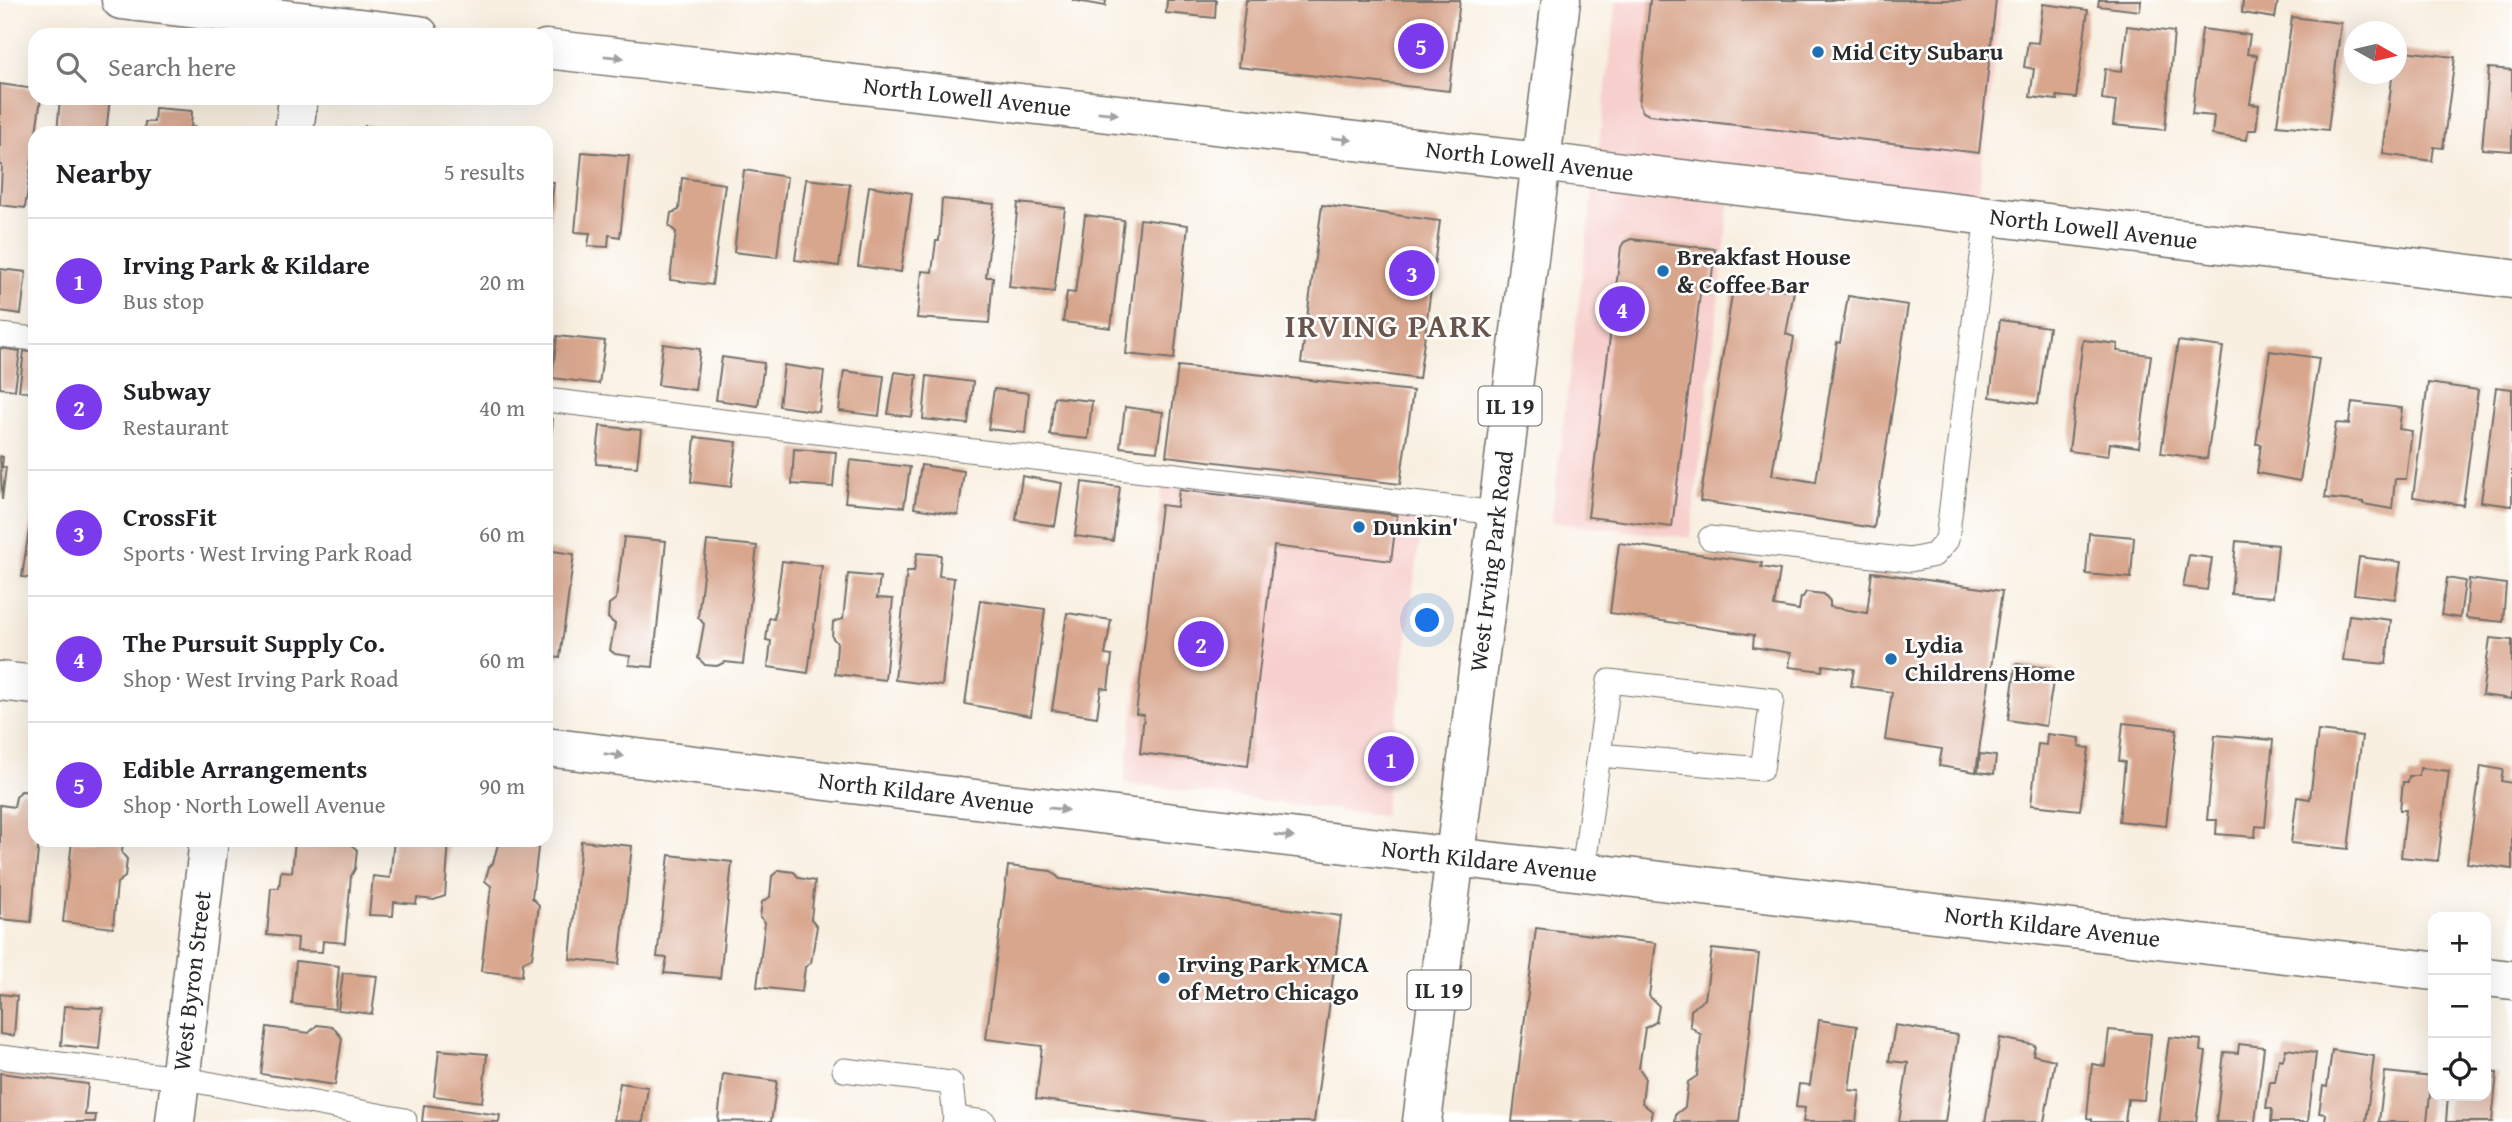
<!DOCTYPE html>
<html lang="en">
<head>
<meta charset="utf-8">
<style>
  :root { --surface:#fff; --page:#f2f2f2; --text:#202124; --muted:#757577; --line:#e0e0e0; --accent:#7c3aed }
  body { margin:0; font-family:"Gentium Book Plus",serif; background:var(--page); color:var(--text) }
  .controls { position:absolute; right:21px; bottom:21px; display:grid; overflow:hidden; border-radius:14px; box-shadow:0 7px 28px #0002 }
  .controls button { width:63px; height:63px; display:grid; place-items:center; padding:0; border:0; border-bottom:2px solid var(--line); background:var(--surface); color:var(--text); font:35px sans-serif }
  .compass { position:absolute; left:2344px; top:21px; width:63px; height:63px; border-radius:50%; background:var(--surface); box-shadow:0 7px 28px #0002; rotate:98deg }
  .you { position:absolute; left:1428px; top:621px; width:24px; height:24px; margin:-18px; border:5px solid #fff; border-radius:50%; background:#1a73e8; box-shadow:0 0 0 10px #1a73e833 }
  .badge { display:grid; place-items:center; width:46px; height:46px; border-radius:50%; background:var(--accent); color:#fff; font-size:23px; font-weight:700 }
  .pin { position:absolute; translate:-50% -50%; border:4px solid #fff; box-shadow:0 2px 7px #0006 }
  .list { margin:0; padding:0; list-style:none }
  h2 { display:flex; justify-content:space-between; align-items:center; height:91px; margin:0; padding:0 28px; font-size:30px }
  h2 small { font-size:23px; font-weight:400; color:var(--muted) }
  .list li { display:grid; grid-template-columns:46px 1fr auto; gap:21px; align-items:center; box-sizing:border-box; height:126px; padding:0 28px; border-top:2px solid var(--line) }
  .list b { display:block; font-size:26px; white-space:nowrap }
  .list p { margin:0; font-size:23px; white-space:nowrap; color:var(--muted) }
  .list em { font-size:23px; font-style:normal; color:var(--muted) }
  .icon { flex:none; width:38px; height:38px; fill:none; stroke:currentColor; stroke-width:2; stroke-linecap:round; stroke-linejoin:round }
  .map { position:relative; flex:none; width:2512px; height:1122px; overflow:hidden }
  .search { position:absolute; background:var(--surface); box-shadow:0 7px 28px #0002; left:28px; top:28px; width:525px; height:77px; display:flex; align-items:center; gap:18px; box-sizing:border-box; padding:0 24px; border-radius:21px; color:var(--muted); font-size:26px }
  .panel { position:absolute; background:var(--surface); box-shadow:0 7px 28px #0002; left:28px; top:126px; width:525px; height:721px; border-radius:21px }
  .map>svg:first-child { display:block }
</style>
</head>
<body>
<div class="map">
<svg width="2512" height="1122" viewBox="0 0 2512 1122">
  <rect width="100%" height="100%" fill="#fff"/>
  <filter id="ink" filterUnits="userSpaceOnUse"><feTurbulence type="fractalNoise" baseFrequency=".0143" numOctaves="2"/><feDisplacementMap in="SourceGraphic" scale="14" xChannelSelector="R" yChannelSelector="G"/><feConvolveMatrix kernelMatrix="1 2 1 2 8 2 1 2 1" color-interpolation-filters="sRGB"/></filter>
  <filter id="wash" filterUnits="userSpaceOnUse"><feTurbulence type="fractalNoise" baseFrequency=".00686" numOctaves="4" result="noise"/><feDisplacementMap in="SourceGraphic" scale="28" xChannelSelector="R" yChannelSelector="G"/><feGaussianBlur stdDeviation="1.57" result="paint"/><feColorMatrix in="noise" values="0 0 0 0 0 0 0 0 0 0 0 0 0 0 0 0 0 1.4 0 .05"/><feComposite in="paint" operator="in"/></filter>
  <g filter="url(#wash)">
    <rect width="100%" height="100%" fill="#f8efe0"/>
    <!-- built -->
    <g fill="#f7d0cd">
      <polygon points="1617,0 2002,0 1975,219 1731,192 1691,538 1551,522"/>
      <polygon points="1163,479 1423,513 1384,816 1124,783"/>
    </g>
    <g id="blocks">
      <!-- building -->
      <g fill="#d8a68d">
        <polygon points="1072,0 1106,0 1105,6"/>
        <polygon points="1167,0 1216,0 1215,18 1166,13"/>
        <polygon points="1246,0 1460,0 1449,91 1238,67"/>
        <polygon points="1650,0 1996,0 1979,153 1649,115 1643,112 1639,104"/>
        <polygon points="2099,0 2141,0 2140,11 2098,6"/>
        <polygon points="2243,0 2278,0 2275,18 2242,13"/>
        <polygon points="2043,4 2088,10 2076,98 2057,96 2058,100 2030,97 2034,69 2024,67 2028,42 2038,43"/>
        <polygon points="2292,17 2341,23 2328,130 2277,125"/>
        <polygon points="2127,26 2174,32 2165,130 2113,125 2116,101 2102,99 2105,69 2122,71"/>
        <polygon points="2202,29 2250,35 2247,54 2257,55 2250,104 2259,105 2256,130 2248,130 2247,140 2212,135 2214,116 2192,114"/>
        <polygon points="2396,50 2455,57 2443,148 2434,147 2432,161 2383,154 2392,78 2381,76 2382,74 2396,74"/>
        <polygon points="2489,68 2512,70 2512,151 2482,149"/>
        <polygon points="0,84 35,89 35,98 41,98 25,208 0,205 2,165 0,165"/>
        <polygon points="60,98 110,98 106,133 57,133"/>
        <polygon points="155,108 192,111 191,128 195,127 194,133 144,133 145,122 154,122"/>
        <polygon points="365,126 411,131 411,133 364,133"/>
        <polygon points="582,152 629,156 620,237 609,235 608,247 588,246 590,233 575,232"/>
        <polygon points="744,170 787,177 777,257 734,252"/>
        <polygon points="682,178 725,184 712,285 670,280 676,232 669,226 671,213 679,210"/>
        <polygon points="806,179 850,184 839,266 795,260"/>
        <polygon points="546,181 554,182 548,232 546,232"/>
        <polygon points="869,186 912,193 901,272 858,266"/>
        <polygon points="942,199 994,204 986,277 993,277 989,323 917,318 922,271 932,272 936,241 939,241"/>
        <polygon points="1018,203 1065,208 1054,292 1009,287"/>
        <polygon points="1322,205 1440,221 1419,379 1301,363"/>
        <polygon points="1085,215 1124,220 1111,328 1063,322 1067,292 1075,293"/>
        <polygon points="1140,219 1188,225 1174,359 1126,354"/>
        <polygon points="1631,239 1715,249 1711,284 1700,294 1672,527 1588,517 1621,247 1624,242"/>
        <polygon points="0,269 26,272 21,314 0,311"/>
        <polygon points="1734,282 1794,291 1786,334 1794,337 1772,475 1816,482 1837,342 1840,343 1848,296 1908,305 1874,528 1700,501"/>
        <polygon points="2000,320 2049,327 2038,404 1990,397"/>
        <polygon points="557,336 605,341 599,384 552,378"/>
        <polygon points="2083,340 2118,344 2117,351 2151,355 2139,447 2110,443 2108,456 2069,451"/>
        <polygon points="2178,341 2223,347 2207,459 2161,453"/>
        <polygon points="663,344 700,349 695,390 658,385"/>
        <polygon points="0,348 20,351 15,390 0,388"/>
        <polygon points="24,351 35,353 35,393 19,391"/>
        <polygon points="2270,351 2319,358 2300,481 2257,473 2261,444 2256,444"/>
        <polygon points="722,357 764,363 758,406 716,400"/>
        <polygon points="784,365 824,371 819,412 779,406"/>
        <polygon points="1178,366 1413,391 1400,484 1166,456"/>
        <polygon points="844,371 884,376 879,416 839,411"/>
        <polygon points="895,372 917,375 912,417 888,414"/>
        <polygon points="927,376 973,382 968,424 923,419"/>
        <polygon points="2428,383 2478,390 2463,505 2413,497"/>
        <polygon points="2496,387 2512,389 2512,506 2481,502"/>
        <polygon points="994,389 1029,393 1025,433 988,429"/>
        <polygon points="1054,397 1092,401 1088,439 1050,435"/>
        <polygon points="2352,402 2402,408 2399,429 2412,431 2406,479 2395,479 2392,509 2363,504 2363,502 2325,498 2336,423 2349,424"/>
        <polygon points="1125,407 1163,412 1157,451 1120,447"/>
        <polygon points="546,418 553,419 548,466 546,466"/>
        <polygon points="600,426 641,430 637,467 596,464"/>
        <polygon points="695,437 737,442 731,487 691,482"/>
        <polygon points="794,449 836,452 833,487 792,484"/>
        <polygon points="0,456 3,457 2,467 6,467 2,500"/>
        <polygon points="850,460 910,467 904,507 845,502"/>
        <polygon points="921,465 964,471 958,515 914,508"/>
        <polygon points="1022,476 1062,483 1055,526 1016,520"/>
        <polygon points="1082,482 1120,487 1113,541 1075,536"/>
        <polygon points="1179,490 1397,515 1391,561 1274,546 1248,766 1140,753 1144,715 1136,714 1161,505 1177,507"/>
        <polygon points="33,502 35,502 35,579 22,577"/>
        <polygon points="2089,533 2134,537 2131,578 2086,574"/>
        <polygon points="624,537 666,541 653,667 629,665 630,656 615,654 610,650 615,624 608,618 609,604 616,599"/>
        <polygon points="707,541 757,546 743,664 725,662 717,666 705,665 698,658 704,624 698,617"/>
        <polygon points="2236,541 2278,545 2273,597 2231,594"/>
        <polygon points="1619,543 1762,563 1761,567 1780,570 1774,606 1799,610 1801,597 1803,597 1806,592 1824,594 1830,601 1830,607 1867,613 1872,572 2002,591 1976,772 1939,766 1942,749 1885,740 1892,692 1851,686 1854,669 1823,665 1822,671 1789,667 1791,653 1753,647 1754,635 1610,613"/>
        <polygon points="546,550 574,554 560,658 546,656"/>
        <polygon points="917,553 941,555 939,576 954,578 942,686 895,680 907,571 914,571"/>
        <polygon points="2189,555 2212,558 2207,590 2183,587"/>
        <polygon points="2359,557 2401,562 2395,599 2354,594"/>
        <polygon points="782,561 822,566 808,673 768,667 771,641 766,640 769,618 774,619"/>
        <polygon points="848,574 880,577 877,598 893,599 885,680 835,674 837,643 832,637 833,622 843,619"/>
        <polygon points="2447,578 2465,581 2460,618 2441,615"/>
        <polygon points="2469,579 2506,584 2503,622 2466,618"/>
        <polygon points="980,600 1045,609 1031,716 965,704"/>
        <polygon points="1067,613 1111,620 1105,655 1112,656 1108,689 1101,688 1097,717 1052,710"/>
        <polygon points="2349,615 2391,620 2386,664 2343,660"/>
        <polygon points="2490,638 2512,640 2512,699 2482,695"/>
        <polygon points="2016,664 2055,669 2046,726 2008,720"/>
        <polygon points="2123,723 2177,729 2166,826 2119,821 2125,762 2119,761"/>
        <polygon points="2318,731 2362,736 2348,849 2291,843 2297,797 2310,799"/>
        <polygon points="2047,734 2080,738 2079,747 2089,748 2080,810 2031,805 2038,744 2046,745"/>
        <polygon points="2215,735 2273,740 2265,827 2256,826 2255,837 2216,834 2217,820 2207,820"/>
        <polygon points="1980,754 1996,756 1994,774 1978,772"/>
        <polygon points="2481,766 2503,770 2501,781 2512,783 2512,869 2467,863"/>
        <polygon points="2420,768 2449,771 2438,861 2401,857 2406,810 2400,810 2403,782 2408,782 2409,776 2419,776"/>
        <polygon points="21,791 35,792 35,840 39,840 31,922 0,919 0,805 14,807 16,797"/>
        <polygon points="123,840 122,853 127,859 125,877 117,883 113,928 63,922 72,841"/>
        <polygon points="295,840 346,840 357,850 355,869 351,876 345,943 323,941 322,952 297,951 298,938 267,935 271,888 279,888 281,871 292,872"/>
        <polygon points="394,840 449,840 445,896 434,900 417,898 416,904 394,902 393,916 369,915 373,876 390,878"/>
        <polygon points="499,840 539,840 532,898 539,905 532,958 523,962 522,976 481,971 491,886 485,881 489,867 493,863"/>
        <polygon points="581,841 632,846 619,964 570,959"/>
        <polygon points="669,855 732,862 720,978 664,973 667,958 657,957"/>
        <polygon points="1008,866 1051,871 1060,879 1341,916 1314,1122 1208,1122 1036,1099 1042,1046 986,1039"/>
        <polygon points="779,870 794,872 799,878 815,881 811,919 817,926 811,963 805,967 802,992 757,987 765,922 760,917 762,902 770,897 772,876"/>
        <polygon points="1536,928 1656,943 1649,996 1659,1006 1656,1022 1645,1028 1639,1068 1645,1077 1642,1103 1652,1111 1650,1122 1512,1122"/>
        <polygon points="1712,949 1759,954 1739,1122 1675,1122 1676,1114 1685,1107 1688,1082 1697,1076 1701,1035 1690,1026 1691,1010 1705,999"/>
        <polygon points="296,961 339,966 335,1009 292,1004"/>
        <polygon points="343,973 377,976 372,1014 338,1010"/>
        <polygon points="0,994 17,996 14,1036 0,1034"/>
        <polygon points="64,1006 103,1008 99,1049 61,1045"/>
        <polygon points="1819,1020 1857,1026 1849,1090 1860,1091 1856,1122 1803,1122 1805,1108 1796,1107 1799,1084 1810,1085"/>
        <polygon points="317,1025 333,1027 342,1038 335,1085 261,1074 267,1027 309,1033"/>
        <polygon points="1895,1025 1958,1035 1945,1122 1899,1122 1908,1063 1889,1061"/>
        <polygon points="2109,1030 2151,1034 2144,1100 2128,1099 2125,1122 2092,1122 2092,1119 2087,1118 2092,1064 2105,1066"/>
        <polygon points="2169,1037 2201,1040 2200,1051 2206,1052 2196,1122 2158,1122"/>
        <polygon points="2000,1038 2035,1045 2033,1055 2055,1060 2044,1122 1985,1122"/>
        <polygon points="2239,1044 2264,1047 2255,1122 2216,1122 2224,1052 2238,1053"/>
        <polygon points="2286,1049 2316,1053 2308,1122 2271,1122 2272,1109 2266,1108 2270,1082 2275,1082 2279,1059 2283,1060"/>
        <polygon points="439,1050 487,1054 482,1102 434,1096"/>
        <polygon points="2332,1050 2374,1056 2366,1122 2325,1122 2326,1114 2319,1113 2323,1086 2327,1087"/>
        <polygon points="2385,1072 2432,1077 2427,1122 2379,1122"/>
        <polygon points="2486,1072 2497,1073 2492,1122 2446,1122 2448,1096 2486,1096"/>
        <polygon points="0,1073 88,1084 85,1115 96,1115 95,1122 0,1122"/>
        <polygon points="723,1074 777,1081 771,1122 718,1121"/>
        <polygon points="620,1083 648,1087 643,1122 614,1120"/>
        <polygon points="424,1105 500,1115 499,1122 422,1122"/>
      </g>
    </g>
  </g>
  <g filter="url(#ink)">
    <use href="#blocks" fill-opacity="0" stroke="#73706a" stroke-width="2"/>
    <g fill="none" stroke-linecap="round" stroke-linejoin="round">
      <!-- service casing -->
      <g stroke="#73706a" stroke-width="25">
        <g id="service">
          <polyline points="0,335 35,339"/>
          <polyline points="546,400 1497,513"/>
          <polyline points="1710,538 1910,560 1934,555 1947,540 1987,216"/>
          <polyline points="1583,872 1609,681 1772,700 1762,769 1599,755"/>
          <polyline points="0,1057 180,1078 405,1120 405,1122"/>
          <polyline points="844,1070 951,1083 955,1118"/>
          <polyline points="954,1122 955,1118 984,1122"/>
        </g>
      </g>
      <!-- minor casing -->
      <g stroke="#73706a" stroke-width="41">
        <g id="minor">
          <polyline points="121,0 419,35"/>
          <path id="s1" d="M546 49 1540 162 2512 279"/>
          <polyline points="294,133 298,98"/>
          <polyline points="0,681 35,685"/>
          <path id="s2" d="M546 747 1454 857 2433 971"/>
          <polyline points="2486,977 2512,980"/>
          <path id="s3" d="M175 1122 209 840"/>
        </g>
      </g>
      <!-- primary casing -->
      <g stroke="#73706a" stroke-width="41">
        <g id="primary">
          <path id="s4" d="M1422 1122 1561 0"/>
        </g>
      </g>
      <!-- service -->
      <use href="#service" stroke="#fff" stroke-width="23"/>
      <!-- minor -->
      <use href="#minor" stroke="#fff" stroke-width="38"/>
      <!-- primary -->
      <use href="#primary" stroke="#fff" stroke-width="38"/>
    </g>
    <!-- one-way arrows -->
    <defs><path id="oneway-solid" d="M-6-.8H1V-3.2L6.5 0L1 3.2V.8H-6Z" transform="scale(1.75)"/></defs>
    <g fill="#a0a0a0">
      <use href="#oneway-solid" transform="translate(614 57) rotate(6)"/>
      <use href="#oneway-solid" transform="translate(1108 113) rotate(6)"/>
      <use href="#oneway-solid" transform="translate(1342 139) rotate(6)"/>
      <use href="#oneway-solid" transform="translate(614 755) rotate(7)"/>
      <use href="#oneway-solid" transform="translate(1058 809) rotate(7)"/>
      <use href="#oneway-solid" transform="translate(1284 836) rotate(7)"/>
    </g>
  </g>
  <!-- markers -->
  <g fill="#1f6fb2" stroke="#fff" stroke-width="2.5">
    <circle cx="1818" cy="52" r="7"/>
    <circle cx="1663" cy="271" r="7"/>
    <circle cx="1359" cy="527" r="7"/>
    <circle cx="1891" cy="659" r="7"/>
    <circle cx="1164" cy="978" r="7"/>
  </g>
  <g text-anchor="middle" stroke-width="5" stroke-linejoin="round" paint-order="stroke">
    <!-- shield labels -->
    <g fill="#fff" stroke="#6b6b6b" stroke-width="2">
      <rect x="1478.5" y="386.5" width="63" height="39" rx="5"/>
      <rect x="1407.5" y="970.5" width="63" height="39" rx="5"/>
    </g>
    <g font-size="23" font-weight="bold" fill="#2b2b2b">
      <text x="1510" y="414">IL 19</text>
      <text x="1439" y="998">IL 19</text>
    </g>
    <!-- poi labels -->
    <g font-size="24" font-weight="bold" fill="#2b2b2b" stroke="#fff" text-anchor="start">
      <text x="1832" y="60">Mid City Subaru</text>
      <text x="1677" y="265">Breakfast House<tspan x="1677" dy="28">&amp; Coffee Bar</tspan></text>
      <text x="1373" y="535">Dunkin'</text>
      <text x="1905" y="653">Lydia<tspan x="1905" dy="28">Childrens Home</tspan></text>
      <text x="1178" y="972">Irving Park YMCA<tspan x="1178" dy="28">of Metro Chicago</tspan></text>
    </g>
    <!-- street labels -->
    <g font-size="24" fill="#2b2b2b" stroke="#fff">
      <text dy="8" stroke="none"><textPath href="#s1" startOffset="424">North Lowell Avenue</textPath></text>
      <text dy="8" stroke="none"><textPath href="#s1" startOffset="990">North Lowell Avenue</textPath></text>
      <text dy="8" stroke="none"><textPath href="#s1" startOffset="1558">North Lowell Avenue</textPath></text>
      <text dy="8" stroke="none"><textPath href="#s4" startOffset="565">West Irving Park Road</textPath></text>
      <text dy="8" stroke="none"><textPath href="#s2" startOffset="383">North Kildare Avenue</textPath></text>
      <text dy="8" stroke="none"><textPath href="#s2" startOffset="950">North Kildare Avenue</textPath></text>
      <text dy="8" stroke="none"><textPath href="#s2" startOffset="1517">North Kildare Avenue</textPath></text>
      <text dy="8" stroke="none"><textPath href="#s3" startOffset="142">West Byron Street</textPath></text>
    </g>
    <!-- district labels -->
    <g font-size="32" font-weight="bold" letter-spacing="2" fill="#68564d" stroke="#fff">
      <text x="1389" y="337">IRVING PARK</text>
    </g>
  </g>
</svg>
<div class="controls">
<button>+</button>
<button>−</button>
<button><svg class="icon" aria-label="locate" viewBox="0 0 24 24"><circle cx="12" cy="12" r="6"/><path d="M12 2v4M12 18v4M2 12h4M18 12h4"/></svg></button>
</div>
<svg class="compass" viewBox="-18 -18 36 36"><path d="M0-13l5 13h-10z" fill="#e53935"/><path d="M0 13l5-13h-10z" fill="#757577"/></svg>
<div class="you"></div>
<div class="pin badge" style="left:1391px;top:759px">1</div>
<div class="pin badge" style="left:1201px;top:644px">2</div>
<div class="pin badge" style="left:1412px;top:273px">3</div>
<div class="pin badge" style="left:1622px;top:309px">4</div>
<div class="pin badge" style="left:1421px;top:46px">5</div>
<div class="search"><svg class="icon" aria-label="search" viewBox="0 0 24 24"><circle cx="10" cy="10" r="6"/><path d="M15 15l6 6"/></svg>Search here</div>
<section class="panel">
<h2>Nearby<small>5 results</small></h2>
<ul class="list">
<li><span class="badge">1</span><div><b>Irving Park &amp; Kildare</b><p>Bus stop</p></div><em>20 m</em></li>
<li><span class="badge">2</span><div><b>Subway</b><p>Restaurant</p></div><em>40 m</em></li>
<li><span class="badge">3</span><div><b>CrossFit</b><p>Sports · West Irving Park Road</p></div><em>60 m</em></li>
<li><span class="badge">4</span><div><b>The Pursuit Supply Co.</b><p>Shop · West Irving Park Road</p></div><em>60 m</em></li>
<li><span class="badge">5</span><div><b>Edible Arrangements</b><p>Shop · North Lowell Avenue</p></div><em>90 m</em></li>
</ul>
</section>
</div>
</body>
</html>
